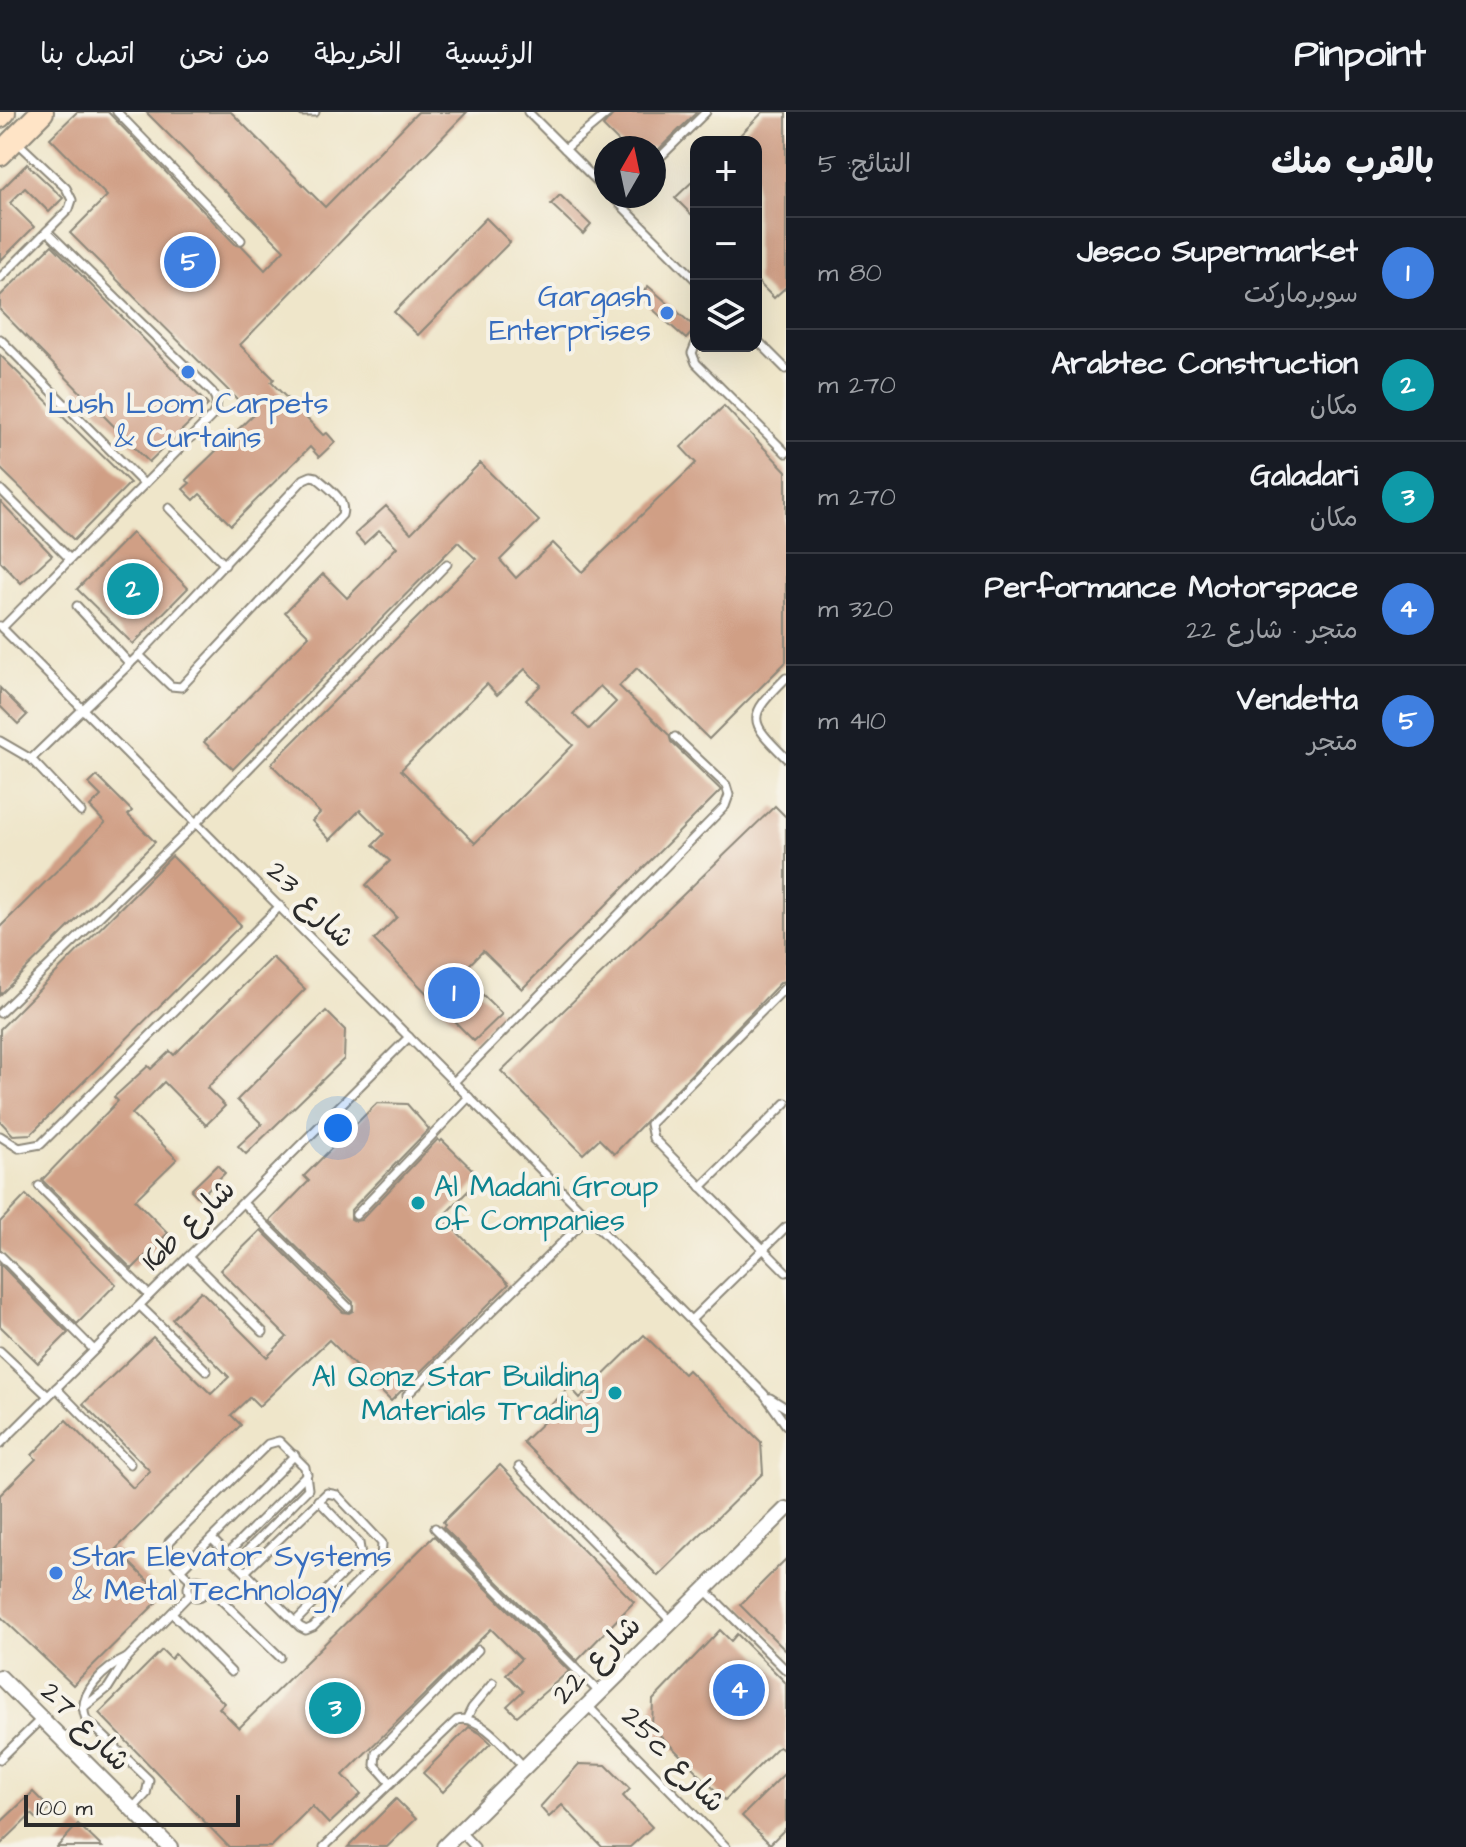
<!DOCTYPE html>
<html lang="ar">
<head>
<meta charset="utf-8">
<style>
  :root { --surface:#171b24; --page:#242831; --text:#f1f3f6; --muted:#9ea1a6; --line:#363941; --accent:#c8321e }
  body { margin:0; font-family:"Architects Daughter","Playpen Sans Arabic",sans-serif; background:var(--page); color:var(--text); direction:rtl }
  .controls { position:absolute; right:24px; top:24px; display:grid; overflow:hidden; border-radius:16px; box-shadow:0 8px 32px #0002 }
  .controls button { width:72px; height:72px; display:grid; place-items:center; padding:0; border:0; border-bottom:2px solid var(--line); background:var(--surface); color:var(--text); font:40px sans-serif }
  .compass { position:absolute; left:594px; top:24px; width:72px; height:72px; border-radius:50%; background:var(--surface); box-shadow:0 8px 32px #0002; rotate:9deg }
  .scale { position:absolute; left:24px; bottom:20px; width:216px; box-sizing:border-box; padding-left:8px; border:4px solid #2b2b2b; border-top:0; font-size:22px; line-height:28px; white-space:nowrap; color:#2b2b2b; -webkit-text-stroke:6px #f7f3e8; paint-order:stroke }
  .you { position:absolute; left:338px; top:1016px; width:28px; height:28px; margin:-20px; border:6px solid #fff; border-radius:50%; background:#1a73e8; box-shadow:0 0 0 12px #1a73e833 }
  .badge { display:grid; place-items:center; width:52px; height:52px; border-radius:50%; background:var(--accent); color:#fff; font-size:26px; font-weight:700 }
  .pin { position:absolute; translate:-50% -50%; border:4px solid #fff; box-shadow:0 2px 8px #0006 }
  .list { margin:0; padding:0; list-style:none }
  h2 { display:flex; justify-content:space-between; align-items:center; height:104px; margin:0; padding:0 32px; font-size:34px }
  h2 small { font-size:26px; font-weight:400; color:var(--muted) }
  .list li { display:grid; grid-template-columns:52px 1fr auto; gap:24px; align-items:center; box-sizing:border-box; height:112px; padding:0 32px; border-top:2px solid var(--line) }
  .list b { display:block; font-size:30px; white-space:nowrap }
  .list p { margin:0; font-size:26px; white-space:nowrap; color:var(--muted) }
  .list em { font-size:26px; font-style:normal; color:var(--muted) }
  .icon { flex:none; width:44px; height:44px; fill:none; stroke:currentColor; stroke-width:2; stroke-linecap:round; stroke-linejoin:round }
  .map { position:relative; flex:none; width:786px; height:1735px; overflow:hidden; direction:ltr }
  header { display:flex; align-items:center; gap:48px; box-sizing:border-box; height:112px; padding:0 40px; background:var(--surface); border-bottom:2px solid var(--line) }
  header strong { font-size:38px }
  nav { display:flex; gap:44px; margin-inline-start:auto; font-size:28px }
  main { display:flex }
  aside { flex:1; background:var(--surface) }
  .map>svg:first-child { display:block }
</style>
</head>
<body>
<header>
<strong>Pinpoint</strong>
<nav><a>الرئيسية</a><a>الخريطة</a><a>من نحن</a><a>اتصل بنا</a></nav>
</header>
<main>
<aside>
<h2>بالقرب منك<small>النتائج: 5</small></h2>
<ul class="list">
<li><span class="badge" style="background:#3f7fe0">1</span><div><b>Jesco Supermarket</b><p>سوبرماركت</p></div><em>80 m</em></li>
<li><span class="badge" style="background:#0f9aa8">2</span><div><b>Arabtec Construction</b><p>مكان</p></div><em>270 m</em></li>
<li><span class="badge" style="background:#0f9aa8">3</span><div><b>Galadari</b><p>مكان</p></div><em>270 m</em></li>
<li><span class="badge" style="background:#3f7fe0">4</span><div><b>Performance Motorspace</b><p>متجر · شارع 22</p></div><em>320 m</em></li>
<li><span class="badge" style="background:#3f7fe0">5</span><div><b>Vendetta</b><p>متجر</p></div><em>410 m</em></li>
</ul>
</aside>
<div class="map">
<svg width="786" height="1735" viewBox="0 0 786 1735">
  <rect width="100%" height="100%" fill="#f7f3e8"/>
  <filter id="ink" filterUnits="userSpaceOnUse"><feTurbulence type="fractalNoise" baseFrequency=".0125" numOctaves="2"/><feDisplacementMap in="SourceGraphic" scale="16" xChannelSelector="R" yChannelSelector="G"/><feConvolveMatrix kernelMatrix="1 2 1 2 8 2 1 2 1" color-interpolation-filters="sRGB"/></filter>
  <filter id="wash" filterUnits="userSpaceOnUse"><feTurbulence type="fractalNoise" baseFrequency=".006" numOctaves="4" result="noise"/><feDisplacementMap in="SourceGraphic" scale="32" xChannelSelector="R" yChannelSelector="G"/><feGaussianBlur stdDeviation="1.8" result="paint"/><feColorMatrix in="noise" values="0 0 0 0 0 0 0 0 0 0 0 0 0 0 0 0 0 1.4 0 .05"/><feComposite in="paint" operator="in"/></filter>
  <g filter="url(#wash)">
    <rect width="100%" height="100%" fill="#efe6ca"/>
    <g id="blocks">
      <!-- building -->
      <g fill="#d09f85" fill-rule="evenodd">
        <polygon points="77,0 108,0 236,133 242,134 265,158 284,138 146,0 231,0 325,95 418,0 467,0 240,233 274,267 271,270 323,323 327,321 335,330 319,345 310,335 231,413 200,382 194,388 183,377 190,371 186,368 253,303 70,121 107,84 50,26"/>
        <polygon points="615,0 697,0 654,42 654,36 625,36 603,14"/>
        <polygon points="763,0 786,0 786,175 774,186 756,168 756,30 733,30"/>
        <polygon points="27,52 63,86 49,100 25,76 10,91 34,115 0,149 0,79"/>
        <polygon points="696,66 696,107 675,86"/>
        <polygon points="560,83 591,113 583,122 551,92"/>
        <polygon points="486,106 510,130 418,223 394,200"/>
        <polygon points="52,133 208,293 149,350 0,198 0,184"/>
        <polygon points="648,174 696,216 686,227 639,185"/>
        <polygon points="0,243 130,371 74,428 0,356"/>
        <path d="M724 294 786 359V550L709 627 637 556 619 574 669 623 671 630 721 678 522 877 483 839 461 861 502 902 474 929 374 828 397 805 366 773 390 749 373 733 384 722 360 698 330 728 312 709 320 701 271 652 476 447 458 430 233 657 204 630 309 524 285 500 323 462 347 486 397 435 379 418 364 432 355 422 386 394 411 421 480 351 539 409 500 448 516 466 553 431 582 460 696 351 681 335ZM525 557 541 573 526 588 573 633 475 731 401 658 487 572 497 583ZM600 574 616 590 589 617 573 602Z"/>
        <polygon points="0,389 52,443 21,471 0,449"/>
        <polygon points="132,421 188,476 133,532 77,477"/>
        <polygon points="0,576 27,603 18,612 0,594"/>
        <polygon points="97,664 132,699 128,703 155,730 0,883 0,815 105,711 90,695 101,684 89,672"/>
        <polygon points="775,694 786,705 786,869 781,870 614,1042 599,1027 583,1042 501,959"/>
        <polygon points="172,744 241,813 31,1022 13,1023 0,1009 0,917"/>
        <polygon points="272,845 305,877 207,976 225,994 206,1013 164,970 132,1002 177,1047 135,1088 168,1121 132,1157 42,1068 118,989 114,985 148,954 151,957 170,939 174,943"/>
        <polygon points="326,899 345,918 344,947 246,1042 238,1034 262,1012 237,988"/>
        <polygon points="377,991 407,992 429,1017 351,1098 351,1107 355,1109 361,1108 438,1027 440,1030 442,1028 481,1066 442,1105 509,1172 391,1289 329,1228 259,1294 250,1285 231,1303 241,1313 116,1437 163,1484 73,1573 0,1504 0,1383 36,1347 32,1343 66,1308 133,1376 150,1359 83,1292 153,1225 211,1282 229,1265 172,1207 201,1179 267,1245 287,1225 220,1158 261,1118 343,1200 349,1201 353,1199 353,1190 270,1109 309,1069 304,1064"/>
        <polygon points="217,1053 225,1061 199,1086 191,1078"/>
        <polygon points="26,1083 116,1172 77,1212 0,1137 0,1110"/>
        <polygon points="0,1152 68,1221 38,1251 0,1214"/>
        <polygon points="644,1223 684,1262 688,1258 761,1330 763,1361 658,1464 523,1330 557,1297 552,1292 570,1275 580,1286"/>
        <polygon points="500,1353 634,1490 577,1549 443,1415 445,1413 443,1410"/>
        <polygon points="434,1424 569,1559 517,1604 507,1594 523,1579 506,1562 521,1547 491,1517 343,1663 361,1682 329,1712 312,1694 271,1735 229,1735 99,1601 162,1538 171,1547 175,1542 224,1591 219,1596 239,1616"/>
        <polygon points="786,1447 786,1539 740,1493"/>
        <polygon points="720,1518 731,1529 737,1522 786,1571 786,1641 780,1635 777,1636 725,1688 652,1615 653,1588"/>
        <polygon points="469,1615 480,1621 491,1631 443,1680 423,1661"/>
        <polygon points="579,1652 606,1653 630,1677 623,1684 652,1715 630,1735 602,1735 562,1693 549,1705 540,1695"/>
        <polygon points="786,1660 786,1716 770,1732 742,1704"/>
        <polygon points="33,1680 50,1697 38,1708 32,1702 0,1733 0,1711"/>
        <polygon points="396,1687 416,1707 387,1735 348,1735"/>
        <polygon points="78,1712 102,1735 57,1735"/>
      </g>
    </g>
  </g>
  <g filter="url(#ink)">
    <use href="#blocks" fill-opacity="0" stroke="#8d887a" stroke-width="2"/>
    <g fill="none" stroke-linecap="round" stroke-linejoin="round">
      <!-- service casing -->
      <g stroke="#8d887a" stroke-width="11">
        <g id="service">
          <polyline points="117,0 241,128"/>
          <polyline points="303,0 315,0"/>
          <polyline points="528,0 606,78"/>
          <polyline points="565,37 609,0"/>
          <polyline points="654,51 706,0"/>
          <polyline points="612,84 696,168"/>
          <polyline points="0,166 69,97 72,88 66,76 16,29"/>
          <polyline points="0,227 144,372"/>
          <polyline points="756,227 786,257"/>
          <polyline points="696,231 692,241 696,251 786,341"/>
          <polyline points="0,377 70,447"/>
          <polyline points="169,396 225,453"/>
          <polyline points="77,494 130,552"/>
          <polyline points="0,514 764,1282 786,1313"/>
          <path d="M2 516 212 304C218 296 218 288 212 280L47 119"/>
          <path d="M786 566C747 605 747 608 786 646"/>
          <polyline points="0,629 31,647 81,700"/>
          <path d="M31 647 139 543 304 367 311 364 316 365C327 375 347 387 342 403L181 575 171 574 139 543"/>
          <polyline points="786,875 650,1012 653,1026 786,1160"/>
          <polyline points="0,901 196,711 447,452"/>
          <polyline points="454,970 725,694 729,683 726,673 675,625"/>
          <polyline points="0,1024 19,1036 41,1032 280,794"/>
          <polyline points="39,1074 149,1183"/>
          <polyline points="701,1075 786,991"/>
          <polyline points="244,1092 348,1195"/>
          <polyline points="356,1103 469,985"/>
          <polyline points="0,1143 94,1238"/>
          <polyline points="188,1145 263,1220"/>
          <polyline points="140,1194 207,1259"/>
          <polyline points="691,1208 786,1115"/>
          <polyline points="0,1239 48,1284"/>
          <polyline points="56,1276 130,1352"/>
          <polyline points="407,1283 588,1105"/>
          <polyline points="770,1286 786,1296"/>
          <polyline points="0,1332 409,925"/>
          <polyline points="519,1355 671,1509"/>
          <polyline points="435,1416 599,1580"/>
          <polyline points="212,1427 300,1515 306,1518 313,1515 381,1447 382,1431 337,1383 327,1381 245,1460"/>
          <polyline points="227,1442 307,1362"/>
          <polyline points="181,1457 295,1343"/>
          <circle cx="197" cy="1476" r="9"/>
          <path d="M191 1468C180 1457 165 1447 169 1430L268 1332 279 1329 305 1355 308 1377 236 1450"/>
          <polyline points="205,1472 280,1545"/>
          <polyline points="705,1478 786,1558"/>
          <polyline points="172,1501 231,1560"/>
          <polyline points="295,1510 361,1443 359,1431 318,1388"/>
          <path d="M127 1546C107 1555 75 1581 86 1607L149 1668 146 1682 132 1697"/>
          <polyline points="588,1594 726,1735"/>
          <polyline points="83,1596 108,1576 127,1546 190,1482"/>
          <polyline points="467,1606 472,1596 493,1571"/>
          <polyline points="0,1647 41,1607"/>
          <polyline points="391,1671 375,1653 376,1641 478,1538"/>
          <polyline points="460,1719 475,1735"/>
          <path d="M324 1735 457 1608C480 1601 508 1639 524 1655"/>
        </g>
      </g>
      <!-- minor casing -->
      <g stroke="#8d887a" stroke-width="18">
        <g id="minor">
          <polyline points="0,1565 170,1735"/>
          <polyline points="444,1735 786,1397"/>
        </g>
      </g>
      <!-- secondary casing -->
      <g stroke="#8d887a" stroke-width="26">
        <g id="secondary">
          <polyline points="0,4 4,0"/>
          <polyline points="0,42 42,0"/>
        </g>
      </g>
      <!-- service -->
      <use href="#service" stroke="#fff" stroke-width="7"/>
      <!-- minor -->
      <use href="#minor" stroke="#fff" stroke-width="14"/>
      <!-- secondary -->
      <use href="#secondary" stroke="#ffe4c6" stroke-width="22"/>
    </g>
  </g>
  <!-- markers -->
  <g fill="#3f7fe0" stroke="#f7f3e8" stroke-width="3">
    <circle cx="667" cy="201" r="8"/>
    <circle cx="188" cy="260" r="8"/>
    <circle cx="56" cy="1461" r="8"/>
  </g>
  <g fill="#0f9aa8" stroke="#f7f3e8" stroke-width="3">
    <circle cx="418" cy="1091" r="8"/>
    <circle cx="615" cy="1281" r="8"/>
  </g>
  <g text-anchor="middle" stroke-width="8" stroke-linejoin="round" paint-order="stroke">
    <!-- shop labels -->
    <g font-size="30" fill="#366cbe" stroke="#f7f3e8" text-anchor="end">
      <text x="651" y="194">Gargash<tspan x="651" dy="34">Enterprises</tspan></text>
      <text x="188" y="301" text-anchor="middle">Lush Loom Carpets<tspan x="188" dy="34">&amp; Curtains</tspan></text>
      <text x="72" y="1454" text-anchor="start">Star Elevator Systems<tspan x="72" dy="34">&amp; Metal Technology</tspan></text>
    </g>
    <!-- street labels -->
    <g font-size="30" fill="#2b2b2b" stroke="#f7f3e8">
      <text transform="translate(311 792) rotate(45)" y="10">شارع 23</text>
      <text transform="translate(188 1112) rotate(-44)" y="10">16b شارع</text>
      <text transform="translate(596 1547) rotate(-45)" y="10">شارع 22</text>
      <text transform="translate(86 1614) rotate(45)" y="10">شارع 27</text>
      <text transform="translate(674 1647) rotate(46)" y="10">25c شارع</text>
    </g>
    <!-- culture labels -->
    <g font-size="30" fill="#0d838f" stroke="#f7f3e8" text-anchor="start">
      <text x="434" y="1084">Al Madani Group<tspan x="434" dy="34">of Companies</tspan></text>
      <text x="599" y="1274" text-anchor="end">Al Qonz Star Building<tspan x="599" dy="34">Materials Trading</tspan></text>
    </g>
  </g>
</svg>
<div class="controls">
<button>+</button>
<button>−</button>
<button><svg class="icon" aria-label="layers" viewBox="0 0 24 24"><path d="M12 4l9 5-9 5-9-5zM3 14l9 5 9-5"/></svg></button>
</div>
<svg class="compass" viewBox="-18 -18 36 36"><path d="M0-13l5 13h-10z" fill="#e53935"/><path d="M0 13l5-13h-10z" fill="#9ea1a6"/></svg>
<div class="scale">100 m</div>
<div class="you"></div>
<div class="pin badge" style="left:454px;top:881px;background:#3f7fe0">1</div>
<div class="pin badge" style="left:133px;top:477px;background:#0f9aa8">2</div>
<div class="pin badge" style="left:335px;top:1596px;background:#0f9aa8">3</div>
<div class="pin badge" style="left:739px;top:1578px;background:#3f7fe0">4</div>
<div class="pin badge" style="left:190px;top:150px;background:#3f7fe0">5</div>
</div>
</main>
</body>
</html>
